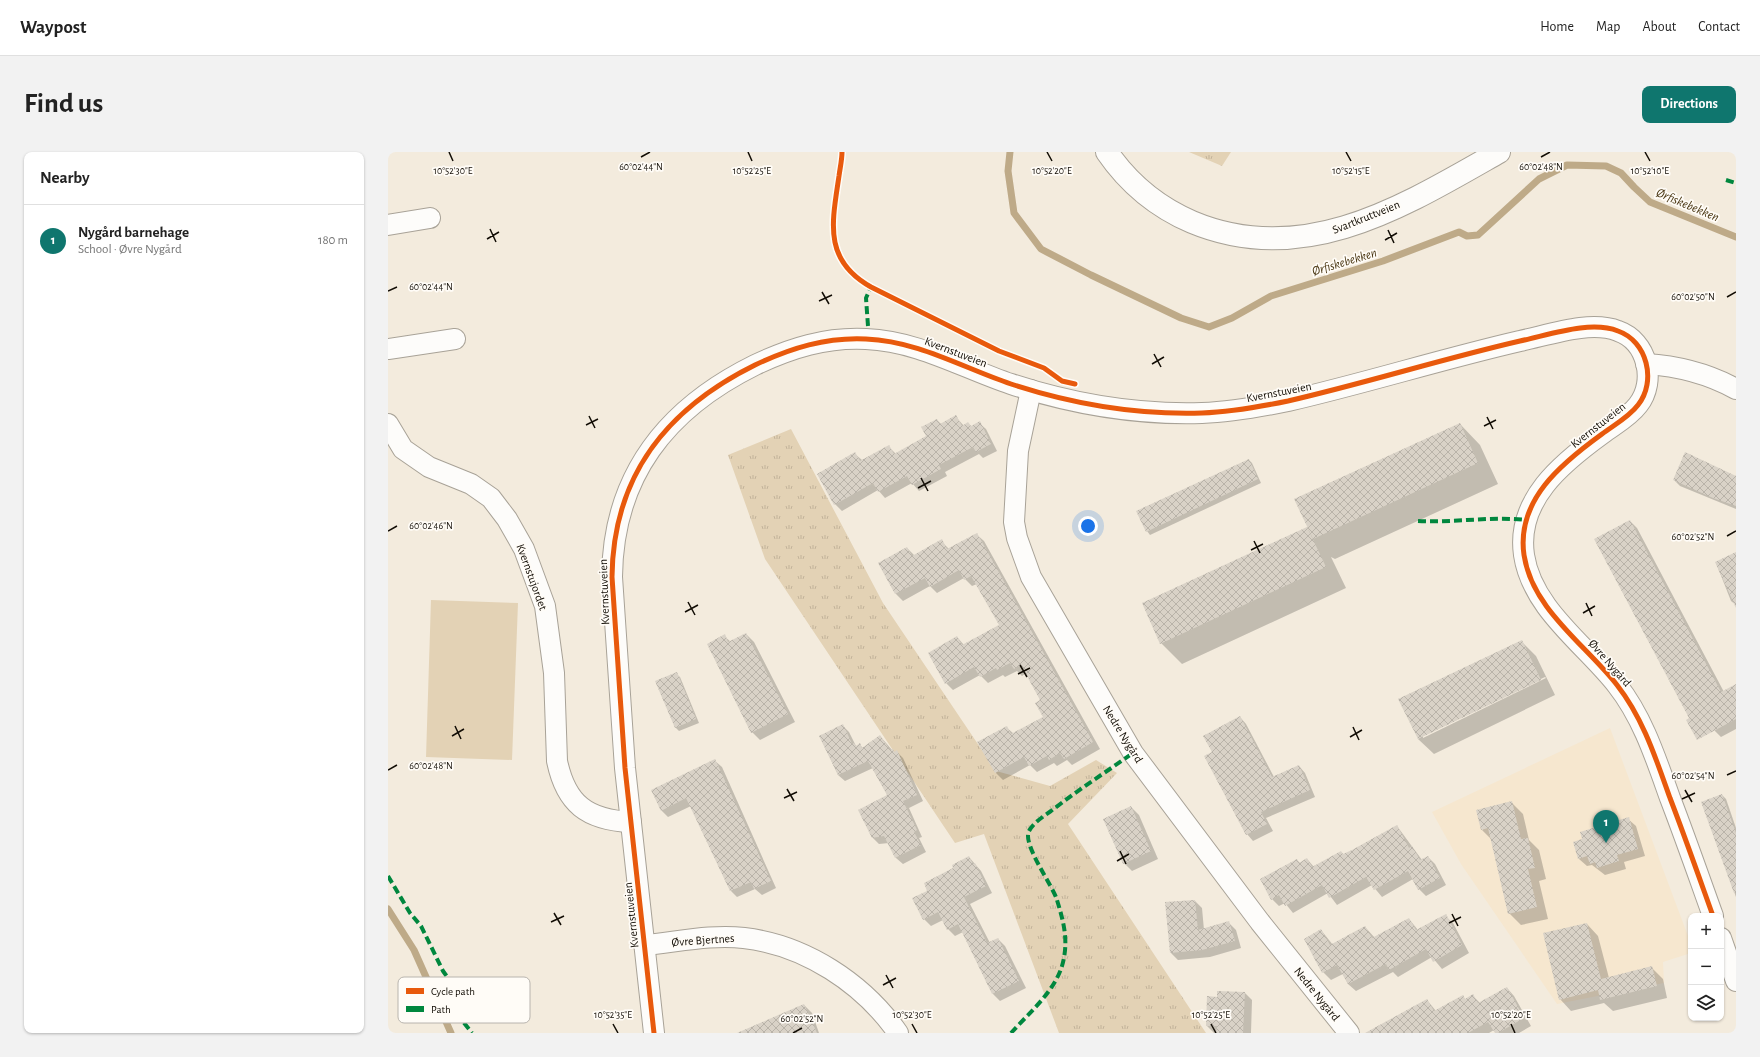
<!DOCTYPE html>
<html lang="en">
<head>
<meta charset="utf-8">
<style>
  :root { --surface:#fff; --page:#f2f2f2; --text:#222; --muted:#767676; --line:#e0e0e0; --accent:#0f766e }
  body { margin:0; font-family:"Alegreya Sans",sans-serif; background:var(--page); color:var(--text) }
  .controls { position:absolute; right:12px; bottom:12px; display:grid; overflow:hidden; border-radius:8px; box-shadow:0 1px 3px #0004 }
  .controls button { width:36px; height:36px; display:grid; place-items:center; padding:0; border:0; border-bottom:1px solid var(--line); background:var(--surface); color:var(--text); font:20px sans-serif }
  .you { position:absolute; left:700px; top:374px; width:14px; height:14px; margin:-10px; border:3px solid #fff; border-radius:50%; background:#1a73e8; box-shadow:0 0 0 6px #1a73e833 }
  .badge { display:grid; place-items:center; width:26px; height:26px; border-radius:50%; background:var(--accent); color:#fff; font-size:13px; font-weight:700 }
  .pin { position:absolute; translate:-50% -33px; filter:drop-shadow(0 1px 2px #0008) }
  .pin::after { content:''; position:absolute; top:21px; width:14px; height:12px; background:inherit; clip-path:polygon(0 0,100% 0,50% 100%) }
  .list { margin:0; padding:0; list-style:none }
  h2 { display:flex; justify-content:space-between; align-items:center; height:52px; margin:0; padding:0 16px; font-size:17px }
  h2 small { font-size:13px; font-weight:400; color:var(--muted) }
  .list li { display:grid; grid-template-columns:26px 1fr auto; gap:12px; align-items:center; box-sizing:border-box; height:72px; padding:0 16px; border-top:1px solid var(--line) }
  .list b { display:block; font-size:15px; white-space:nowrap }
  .list p { margin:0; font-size:13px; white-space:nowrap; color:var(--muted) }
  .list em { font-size:13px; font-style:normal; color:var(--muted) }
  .icon { flex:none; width:22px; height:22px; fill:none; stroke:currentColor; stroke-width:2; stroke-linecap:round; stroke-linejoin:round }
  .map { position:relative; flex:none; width:1348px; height:881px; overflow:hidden; border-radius:8px }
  header { display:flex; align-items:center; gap:24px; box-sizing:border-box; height:56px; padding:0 20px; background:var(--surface); border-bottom:1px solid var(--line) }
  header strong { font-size:19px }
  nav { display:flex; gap:22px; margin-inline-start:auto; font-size:14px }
  .intro { display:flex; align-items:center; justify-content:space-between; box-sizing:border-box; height:96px; padding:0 24px }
  h1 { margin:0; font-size:28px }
  .button { padding:10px 18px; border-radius:8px; background:var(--accent); color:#fff; font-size:14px; font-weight:700 }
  main { display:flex; gap:24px; padding:0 24px }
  aside { flex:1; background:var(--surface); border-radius:8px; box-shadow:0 1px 3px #0004 }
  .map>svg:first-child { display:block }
</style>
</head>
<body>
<header>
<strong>Waypost</strong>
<nav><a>Home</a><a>Map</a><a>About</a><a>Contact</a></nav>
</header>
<div class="intro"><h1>Find us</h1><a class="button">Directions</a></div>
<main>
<aside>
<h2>Nearby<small></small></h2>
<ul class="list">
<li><span class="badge">1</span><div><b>Nygård barnehage</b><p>School · Øvre Nygård</p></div><em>180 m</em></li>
</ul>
</aside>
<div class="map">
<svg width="1348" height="881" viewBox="0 0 1348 881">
  <defs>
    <pattern id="grass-tufts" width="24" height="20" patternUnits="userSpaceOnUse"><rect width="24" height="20" fill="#e3d2b5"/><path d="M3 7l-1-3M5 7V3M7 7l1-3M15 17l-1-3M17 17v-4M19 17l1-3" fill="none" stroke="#c2b39a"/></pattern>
    <pattern id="building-cross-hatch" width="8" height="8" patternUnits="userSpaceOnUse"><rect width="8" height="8" fill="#d9d2c7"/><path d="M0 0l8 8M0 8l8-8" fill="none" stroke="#b9b3a9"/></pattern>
  </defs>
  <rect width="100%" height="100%" fill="#f3ebdd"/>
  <!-- built -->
  <polygon fill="#f6e7cf" points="1222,576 1303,792 1303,801 1275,810 1276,831 1169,852 1073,712 1044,660"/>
  <!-- grass -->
  <g fill="url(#grass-tufts)">
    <polygon points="801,0 843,0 834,14"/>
    <polygon points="403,277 495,451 608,619 662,634 708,608 729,621 680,672 818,881 671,881 596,682 567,691 377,407 340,303"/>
  </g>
  <!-- park -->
  <polygon fill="#e3d2b5" points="43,448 130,451 124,608 38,605"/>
  <!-- shadow -->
  <g fill="#0003" fill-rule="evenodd">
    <polygon points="568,265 576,274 584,275 591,271 598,277 609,299 595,306 591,302 557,320 559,324 531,339 524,331 497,346 490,338 454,359 447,352 430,322 467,302 474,308 501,295 508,302 540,285 549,268 553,272"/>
    <polygon points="1072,272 1092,293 1110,332 947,407 943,405 958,436 794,512 773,491 919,376 922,379"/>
    <polygon points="1298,301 1348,325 1348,357 1292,334 1286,328"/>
    <polygon points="861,308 864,311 873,331 762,383 759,379"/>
    <polygon points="1242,369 1249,376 1336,540 1348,541 1348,577 1333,585 1326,578"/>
    <polygon points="588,382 596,389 712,597 684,613 679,608 669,614 666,611 649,620 642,613 615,628 608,621 618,575 626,582 656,565 654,548 638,521 634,524 629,519 617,525 615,523 600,531 592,523 565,538 558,531 569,485 576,493 612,473 589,432 584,434 576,426 549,441 542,434 515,449 508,442 491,412 519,396 527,404 553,389 561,397"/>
    <polygon points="1348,403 1348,453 1343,449 1328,411"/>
    <polygon points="358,482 366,490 407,570 372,588 364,580 336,484 343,490"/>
    <path d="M1133 489 1148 504 1167 543 1046 602 1030 587ZM1157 525 1158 526 1035 586V583Z"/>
    <polygon points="288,522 292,525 311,571 291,579 288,576"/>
    <polygon points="852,565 858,572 886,625 911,614 917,621 927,645 878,666 885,679 865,689 859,682 825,600"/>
    <polygon points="455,574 461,580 468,594 472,593 475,596 492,584 504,598 507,601 509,600 515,606 535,649 521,656 534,685 531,686 538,700 515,712 508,706 501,691 491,692 484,685 500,644 485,616 457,629 450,623 432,584"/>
    <polygon points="327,609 334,615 388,736 374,743 367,737 349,745 343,739 303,654 280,665 273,658"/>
    <polygon points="1334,643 1338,647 1348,676 1348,745 1314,651"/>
    <polygon points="1124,651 1135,662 1141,688 1151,698 1158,727 1151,729 1160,767 1133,773 1121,761 1104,688 1094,678"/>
    <polygon points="743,655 751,663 770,707 744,719 736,711"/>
    <polygon points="1240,667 1248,674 1257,704 1236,710 1238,717 1217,723 1204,713 1199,714 1191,707 1186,691"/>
    <polygon points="1009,674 1034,708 1040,705 1047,712 1058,733 1038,744 1031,737 1025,727 994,745 984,733 949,753 940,741 905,761 897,751 891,754 884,747 909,708 912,711 919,707 926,715 956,703"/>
    <polygon points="581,705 593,719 604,741 582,752 602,791 610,787 617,794 638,836 612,849 605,842 575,780 567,784 560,777 555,768 543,774 536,767 541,739"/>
    <polygon points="807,749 814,756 816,778 841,771 848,778 853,796 822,805 790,808 783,801"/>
    <polygon points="1057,764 1065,771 1081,801 1054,817 1044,805 1010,825 1005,820 968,839 960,832 955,822 943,828 935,820 933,778 945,793 977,775 987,786 1021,767 1030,778"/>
    <polygon points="1199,772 1210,784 1221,826 1263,815 1275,827 1279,846 1225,859 1216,851 1183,859 1172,847"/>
    <polygon points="1119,836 1126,844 1143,874 1131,881 1108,881 1106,878 1101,881 1011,881 1039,848 1048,859 1074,844 1078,848 1085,844 1092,851"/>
    <polygon points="857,841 864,848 863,881 826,881 819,874 830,846"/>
    <polygon points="416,853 424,861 431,881 352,881"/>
  </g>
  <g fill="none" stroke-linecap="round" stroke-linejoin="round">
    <!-- stream -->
    <g stroke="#beaa88" stroke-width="7">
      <polyline points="622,0 620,19 626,61 653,97 703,123 793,166 821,175 844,166 883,144 995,109 1071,80 1079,84 1090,83 1151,27 1179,13 1218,14 1233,21 1246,35 1262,50 1348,85"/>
      <polyline points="0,757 26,798 63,881"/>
    </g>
  </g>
  <!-- building -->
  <g fill="url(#building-cross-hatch)">
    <polygon points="568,263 574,274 580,270 583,274 592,269 603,292 588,300 585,295 551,313 553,317 524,333 519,324 490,340 485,331 446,353 429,322 467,300 472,309 501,293 506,302 538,284 533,275 549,267 552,272"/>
    <polygon points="1072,271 1090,311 925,387 906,347"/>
    <polygon points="1297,300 1348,324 1348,354 1325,346 1285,328"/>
    <polygon points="861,307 870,327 758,380 748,359"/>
    <polygon points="1242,368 1333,540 1348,532 1348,567 1309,588 1298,568 1301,566 1206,387"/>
    <polygon points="919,375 938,415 772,492 754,451"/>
    <polygon points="589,381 705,590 676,607 672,601 661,608 659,604 641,614 636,605 607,621 589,590 619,574 623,582 655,565 647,551 652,548 633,513 626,517 622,511 609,518 608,516 592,525 586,515 557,532 540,501 569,484 574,493 611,473 583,424 576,428 571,418 542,435 537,426 507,442 490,411 519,395 524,404 554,387 559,397"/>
    <polygon points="1348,400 1348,456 1327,410"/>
    <polygon points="358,481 400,562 363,581 319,492 337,482 340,490"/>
    <polygon points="1134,488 1153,528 1030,587 1010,547"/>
    <polygon points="289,520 308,567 287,576 267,529"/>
    <polygon points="852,564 884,625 911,613 922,638 873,660 879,672 858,683 816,604 824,600 815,584"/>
    <polygon points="455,572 464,592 466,591 468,594 472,591 474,596 492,583 502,598 505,597 506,600 509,598 529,643 515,649 529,678 526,680 533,693 507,706 496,684 484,686 470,658 499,643 480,609 450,623 431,584"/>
    <polygon points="327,607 383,729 366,737 363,730 342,739 298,646 273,659 263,638"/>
    <polygon points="1334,642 1348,681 1348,741 1346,741 1313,650"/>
    <polygon points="1124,649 1133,687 1140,686 1147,716 1140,717 1149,755 1120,762 1100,676 1093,678 1088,658"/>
    <polygon points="743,654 763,699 735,712 715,667"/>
    <polygon points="1241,665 1250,697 1229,703 1231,709 1209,716 1207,710 1202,712 1199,704 1190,707 1185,690 1194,687 1192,680"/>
    <polygon points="1009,673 1021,696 1024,694 1032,708 1040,704 1052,726 1030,738 1020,719 986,738 978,725 941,746 934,733 897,754 891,743 883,748 872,727 909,707 911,711 919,706 924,715 953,699 955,702 964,698"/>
    <polygon points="581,704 585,712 587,711 598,734 576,745 599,791 610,786 631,829 604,842 570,772 559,778 550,760 535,768 524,746 539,739 536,731 565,716 564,713"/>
    <polygon points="807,748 810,778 841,769 847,789 814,798 782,801 777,750"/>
    <polygon points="1058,762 1074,793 1045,810 1038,797 1001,818 998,812 960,832 949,813 934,821 916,787 933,777 942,793 977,774 984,786 1021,766 1028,778"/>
    <polygon points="1199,771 1213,827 1264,814 1269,834 1212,848 1210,838 1171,848 1155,781"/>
    <polygon points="1119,835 1136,866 1110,881 1107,881 1100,870 1080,881 977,881 1039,847 1046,859 1075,843 1077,847 1085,842 1090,851"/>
    <polygon points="829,839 857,840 855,881 828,881 829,874 818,874 819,844 829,845"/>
    <polygon points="416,852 429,881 349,881 395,861"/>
  </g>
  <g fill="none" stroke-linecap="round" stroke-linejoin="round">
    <!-- street casing -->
    <g stroke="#a8a297" stroke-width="22">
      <g id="street">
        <polyline points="0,73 42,66"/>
        <polyline points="0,197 67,187"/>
        <path d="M1258 212C1291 214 1319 221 1348 237"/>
        <polyline points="643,238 630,299 626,370 629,386 643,425 745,601 872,770 961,881"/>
        <path d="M0 272 15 297 41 315 83 332 103 346 119 367 136 397 157 454 166 521 169 609C178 652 199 668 243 670"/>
        <polyline points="1333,786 1348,829"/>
        <path d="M256 793C289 790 324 782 356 786 417 793 475 831 510 881"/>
        <path d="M266 881 237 616 224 425C225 324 278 257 367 213 403 196 438 185 478 187 530 189 575 216 623 232 684 252 749 263 814 261 843 260 871 255 900 249 978 231 1054 207 1132 189 1161 183 1202 168 1230 179 1259 189 1269 229 1250 253 1241 265 1226 273 1214 282 1174 311 1128 348 1136 403 1144 457 1198 493 1229 533 1255 566 1268 607 1282 646 1297 685 1311 725 1325 764"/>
      </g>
    </g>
    <!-- secondary casing -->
    <g stroke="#a8a297" stroke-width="24">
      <path id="secondary" d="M719 0C741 32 769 55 804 70 916 117 1016 54 1111 0"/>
    </g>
    <!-- street -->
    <use href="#street" stroke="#fdfcfa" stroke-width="20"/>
    <!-- secondary -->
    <use href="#secondary" stroke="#fdfcfa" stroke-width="22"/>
    <!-- quiet -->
    <g stroke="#00873e" stroke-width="4" stroke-dasharray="8 4" stroke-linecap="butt">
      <polyline points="1338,28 1348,31"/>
      <polyline points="480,174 478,146 483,135"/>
      <path d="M1030 369C1066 371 1102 364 1138 368"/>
      <polyline points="0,724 22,761 33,774 55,819 70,840 72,848 73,867 84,881"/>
      <path d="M623 881C641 861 666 840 674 814 681 790 676 771 669 748 665 734 634 692 641 679 645 671 656 664 663 659 690 638 718 620 745 601"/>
    </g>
    <!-- cycleway casing -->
    <g stroke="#fffcf7" stroke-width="8">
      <g id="cycleway">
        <path d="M454 0C454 8 452 16 451 24 444 71 435 108 483 135L611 199 656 216 674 229 687 232"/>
        <path d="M266 881 237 616 224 425C225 324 278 257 367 213 403 196 438 185 478 187 530 189 575 216 623 232 684 252 749 263 814 261 843 260 871 255 900 249 978 231 1054 207 1132 189 1161 183 1202 168 1230 179 1259 189 1269 229 1250 253 1241 265 1226 273 1214 282 1174 311 1128 348 1136 403 1144 457 1198 493 1229 533 1255 566 1268 607 1282 646 1297 685 1311 725 1325 764"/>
      </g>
    </g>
    <!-- cycleway -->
    <use href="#cycleway" stroke="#e8590c" stroke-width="5"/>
  </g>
  <!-- ticks -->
  <path fill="none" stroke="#120d05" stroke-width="1.5" d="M61 0 65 9M360 0 364 9M659 0 664 9M958 0 963 9M1257 0 1262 9M253 5 262 0M1153 5 1162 0M102 77 108 90M1000 78 1006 91M99 87 111 80M997 88 1009 81M0 139 9 135M434 140 441 152M1339 145 1348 140M431 149 444 143M766 202 773 215M764 212 776 205M201 264 207 276M1099 265 1105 277M198 273 210 267M1096 274 1108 268M533 326 540 339M530 336 543 329M0 379 9 374M1339 384 1348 379M866 389 872 401M863 398 875 392M300 450 307 463M1198 451 1204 464M297 460 310 453M1195 461 1207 454M632 513 639 525M630 522 642 516M67 574 73 587M965 575 971 588M64 584 76 577M962 585 974 578M0 618 9 613M1339 623 1348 619M399 637 406 649M1297 638 1304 650M396 646 409 640M1294 647 1307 641M732 699 738 712M729 709 741 702M166 761 173 773M1064 762 1070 774M163 770 176 764M1061 771 1073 765M498 823 505 836M495 833 508 826M225 872 230 881M524 872 529 881M823 872 828 881M1123 872 1127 881M405 881 414 876"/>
  <g text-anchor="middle" stroke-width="3.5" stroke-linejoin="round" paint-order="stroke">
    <!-- street labels -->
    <g font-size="12" fill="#120d05" stroke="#fffcf7">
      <text transform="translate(978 65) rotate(-22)" y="4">Svartkruttveien</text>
      <text transform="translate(568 200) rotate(21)" y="4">Kvernstuveien</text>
      <text transform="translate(891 240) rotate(-11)" y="4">Kvernstuveien</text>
      <text transform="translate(1210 273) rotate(-38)" y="4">Kvernstuveien</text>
      <text transform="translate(144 425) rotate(70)" y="4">Kvernstujordet</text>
      <text transform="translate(216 440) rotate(-92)" y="4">Kvernstuveien</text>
      <text transform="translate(1222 511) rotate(49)" y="4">Øvre Nygård</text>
      <text transform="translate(735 582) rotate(58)" y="4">Nedre Nygård</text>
      <text transform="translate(243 763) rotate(-96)" y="4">Kvernstuveien</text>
      <text transform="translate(315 788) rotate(-4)" y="4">Øvre Bjertnes</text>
      <text transform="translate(929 842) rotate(51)" y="4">Nedre Nygård</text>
    </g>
    <!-- water labels -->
    <g font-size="13" font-style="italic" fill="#483511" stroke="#fffcf7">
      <text transform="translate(1300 52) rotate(23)" y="5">Ørfiskebekken</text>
      <text transform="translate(956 109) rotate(-17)" y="5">Ørfiskebekken</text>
    </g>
  </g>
  <!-- legend -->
  <rect x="10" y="825" width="132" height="46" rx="6" fill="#fffcf7" stroke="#b8b4ae" stroke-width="1"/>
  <rect x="18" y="836" width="18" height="6" fill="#e8590c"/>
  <rect x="18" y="854" width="18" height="6" fill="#00873e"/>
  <g font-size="11" fill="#120d05">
    <text x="43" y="843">Cycle path</text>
    <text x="43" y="861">Path</text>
  </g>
  <g font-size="10" text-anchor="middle" fill="#120d05" stroke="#fffcf7" stroke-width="3.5" stroke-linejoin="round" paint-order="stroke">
    <text x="253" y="18">60°02'44"N</text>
    <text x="1153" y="18">60°02'48"N</text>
    <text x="65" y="22">10°52'30"E</text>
    <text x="364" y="22">10°52'25"E</text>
    <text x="664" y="22">10°52'20"E</text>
    <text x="963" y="22">10°52'15"E</text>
    <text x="1262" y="22">10°52'10"E</text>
    <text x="43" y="138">60°02'44"N</text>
    <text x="1305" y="148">60°02'50"N</text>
    <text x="43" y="377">60°02'46"N</text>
    <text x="1305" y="388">60°02'52"N</text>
    <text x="43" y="617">60°02'48"N</text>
    <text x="1305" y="627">60°02'54"N</text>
    <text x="225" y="866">10°52'35"E</text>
    <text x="524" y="866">10°52'30"E</text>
    <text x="823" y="866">10°52'25"E</text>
    <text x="1123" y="866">10°52'20"E</text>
    <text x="414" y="870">60°02'52"N</text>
  </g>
</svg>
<div class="controls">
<button>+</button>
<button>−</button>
<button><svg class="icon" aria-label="layers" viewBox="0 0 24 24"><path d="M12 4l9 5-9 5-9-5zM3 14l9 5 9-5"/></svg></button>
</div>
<div class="you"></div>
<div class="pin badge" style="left:1218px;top:691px">1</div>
</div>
</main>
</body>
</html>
